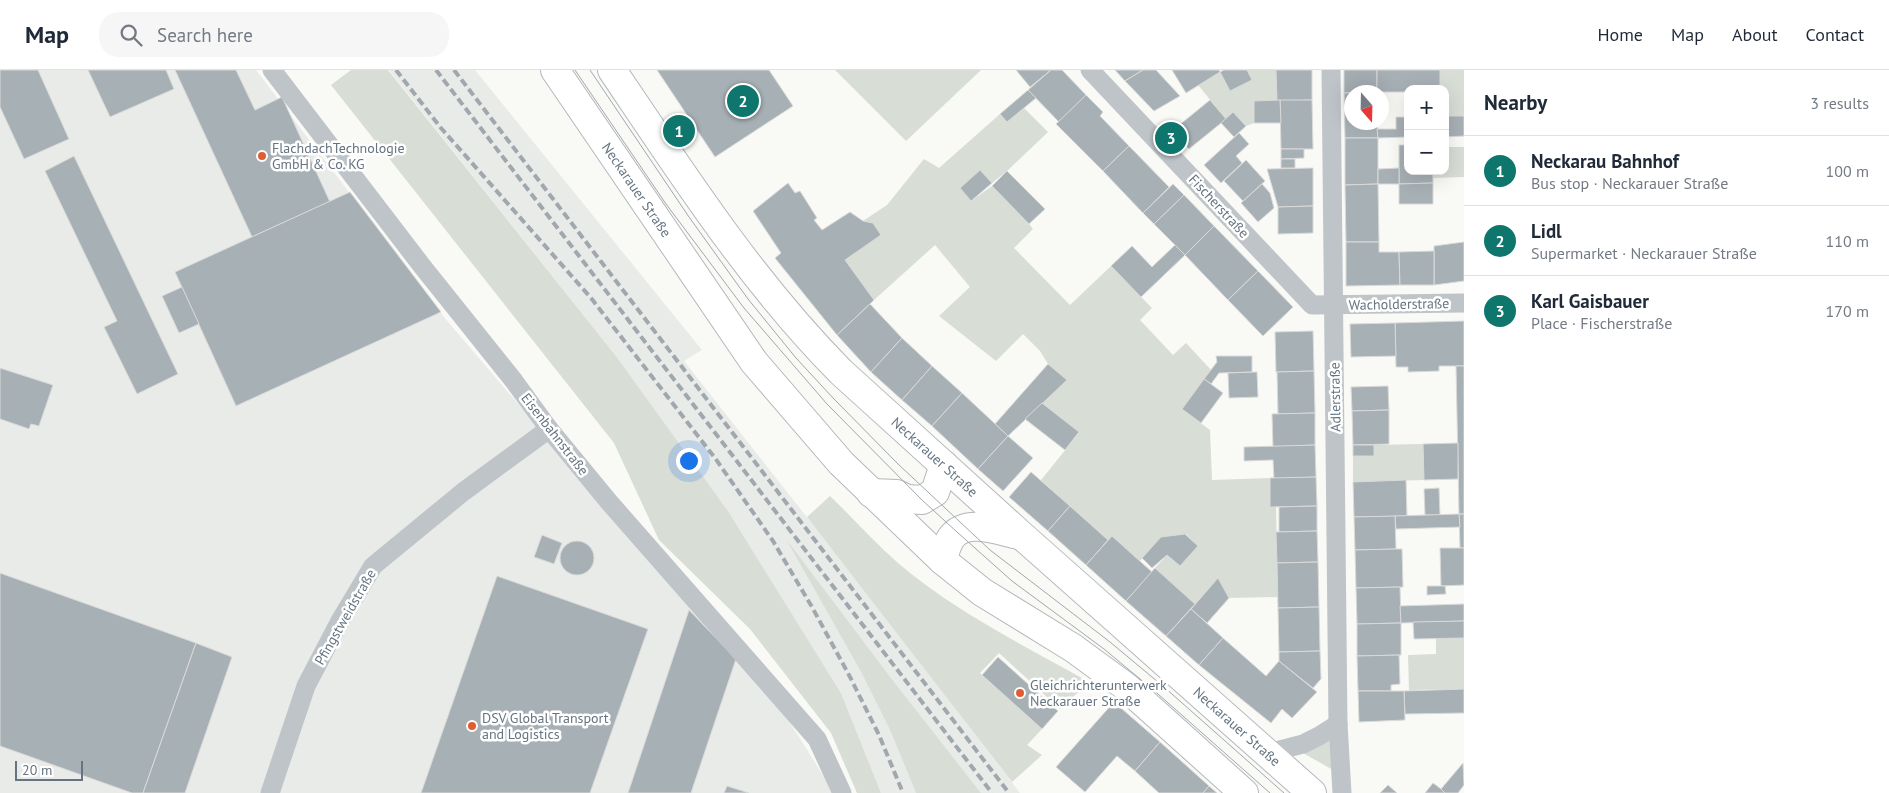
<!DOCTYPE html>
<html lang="en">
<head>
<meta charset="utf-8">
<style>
  :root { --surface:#fff; --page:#f6f6f7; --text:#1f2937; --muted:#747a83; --line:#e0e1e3; --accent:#0f766e }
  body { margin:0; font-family:"PT Sans",sans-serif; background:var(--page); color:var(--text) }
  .controls { position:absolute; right:15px; top:15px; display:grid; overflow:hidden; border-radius:10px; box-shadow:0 5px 20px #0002 }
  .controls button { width:45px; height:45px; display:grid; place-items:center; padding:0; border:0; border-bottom:1px solid var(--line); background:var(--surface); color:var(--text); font:25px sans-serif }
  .compass { position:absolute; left:1344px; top:15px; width:45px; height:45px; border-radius:50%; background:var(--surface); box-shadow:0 5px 20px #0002; rotate:160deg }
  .scale { position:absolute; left:15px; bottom:12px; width:68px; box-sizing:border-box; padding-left:5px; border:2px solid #657480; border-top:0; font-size:14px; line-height:18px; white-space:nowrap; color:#657480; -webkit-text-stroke:4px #fff; paint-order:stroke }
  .you { position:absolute; left:688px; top:390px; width:18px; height:18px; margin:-12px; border:4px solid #fff; border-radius:50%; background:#1a73e8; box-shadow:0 0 0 8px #1a73e833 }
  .badge { display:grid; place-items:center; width:32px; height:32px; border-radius:50%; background:var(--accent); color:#fff; font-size:16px; font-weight:700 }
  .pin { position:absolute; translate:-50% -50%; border:2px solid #fff; box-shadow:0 1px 5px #0006 }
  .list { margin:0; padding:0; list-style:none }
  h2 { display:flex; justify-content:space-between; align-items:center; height:65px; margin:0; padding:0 20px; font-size:21px }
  h2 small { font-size:16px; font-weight:400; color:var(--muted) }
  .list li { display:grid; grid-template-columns:32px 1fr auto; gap:15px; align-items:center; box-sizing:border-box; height:70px; padding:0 20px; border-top:1px solid var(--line) }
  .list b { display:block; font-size:19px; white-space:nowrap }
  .list p { margin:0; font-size:16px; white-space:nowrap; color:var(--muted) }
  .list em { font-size:16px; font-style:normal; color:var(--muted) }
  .icon { flex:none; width:28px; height:28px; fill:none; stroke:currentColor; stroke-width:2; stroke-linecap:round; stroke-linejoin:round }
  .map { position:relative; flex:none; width:1464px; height:723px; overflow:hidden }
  header { display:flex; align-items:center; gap:30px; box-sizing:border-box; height:70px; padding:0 25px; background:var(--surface); border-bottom:1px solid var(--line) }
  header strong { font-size:24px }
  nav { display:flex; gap:28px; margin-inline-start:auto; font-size:18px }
  .search { width:350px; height:45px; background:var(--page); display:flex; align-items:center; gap:12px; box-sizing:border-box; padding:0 18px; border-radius:20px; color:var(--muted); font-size:19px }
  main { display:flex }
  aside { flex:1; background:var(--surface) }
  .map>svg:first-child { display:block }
</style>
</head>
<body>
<header>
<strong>Map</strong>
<div class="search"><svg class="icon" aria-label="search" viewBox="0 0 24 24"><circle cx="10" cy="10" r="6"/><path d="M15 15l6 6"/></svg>Search here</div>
<nav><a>Home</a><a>Map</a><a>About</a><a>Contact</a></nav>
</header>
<main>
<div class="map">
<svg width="1464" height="723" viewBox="0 0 1464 723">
  <rect width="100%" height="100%" fill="#f9f9f6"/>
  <!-- built -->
  <g fill="#e9ebe9">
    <polygon points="0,0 256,0 443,246 789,651 834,723 0,723"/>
    <polygon points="389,0 475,0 702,280 684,291 876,535 1020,723 981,723 891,608 789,474 860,600 890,660 916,723 881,723 841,623 728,441 616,286"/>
  </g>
  <!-- green -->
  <g fill="#d8ddd6">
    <polygon points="351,0 388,0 616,286 728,441 841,623 881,723 857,723 831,663 750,559 659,470 614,373 331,15"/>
    <polygon points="835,0 981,0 906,71"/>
    <polygon points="1247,0 1277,0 1277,31 1254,31 1254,53 1246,56 1233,42 1226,49 1198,15 1220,2 1230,21 1251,10"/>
    <polygon points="1440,0 1464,0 1464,46 1445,46 1445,19 1440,19"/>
    <polygon points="1024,38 1048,62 1007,101 992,113 980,100 960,118 971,131 992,116 1029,154 1033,159 1014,178 1070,235 1111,196 1152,238 1140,250 1173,285 1186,273 1211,300 1182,339 1210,360 1212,410 1270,408 1270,437 1276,437 1278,527 1229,528 1218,508 1195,534 1155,498 1167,485 1198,476 1186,464 1161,467 1140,491 1112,466 1108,470 1041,410 1079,363 1042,333 1066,310 1048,294 1040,281 1023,264 996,291 939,246 970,217 935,175 874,230 845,190 881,165 873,153 863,151 887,135 924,89 939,98 1000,44 1007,52"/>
    <polygon points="1445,77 1464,77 1464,107 1433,108 1433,101 1445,101"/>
    <polygon points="1423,374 1424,410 1353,412 1353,386 1374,386 1374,375"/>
    <path d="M830 426C853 448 874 472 898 493 954 541 1025 576 1089 612L1060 639 999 583 980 603 1042 659 1027 675 1042 685 1012 712 807 447Z"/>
    <polygon points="786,469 891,608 981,723 916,723 890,660 860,600"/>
    <polygon points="1464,568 1464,619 1409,620 1408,585 1436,584 1436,569"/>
    <polygon points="1333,667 1333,700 1303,683"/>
  </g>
  <!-- building -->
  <g fill="#a7b0b5" stroke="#dadad9">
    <polygon points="0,0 38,0 69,69 24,89 0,37"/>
    <polygon points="88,0 166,0 174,19 110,47"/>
    <polygon points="175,0 236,0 255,40 282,27 330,132 252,167"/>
    <polygon points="657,0 769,0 793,36 715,87"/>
    <polygon points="1016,0 1051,0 1030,17"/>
    <polygon points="1051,0 1062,0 1086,25 1059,52 1028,20"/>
    <polygon points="1115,0 1143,0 1125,11"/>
    <polygon points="1143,0 1156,0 1180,26 1154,41 1125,11"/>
    <polygon points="1172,0 1219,0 1220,2 1186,23"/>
    <polygon points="1224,0 1247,0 1252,10 1230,21 1220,2"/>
    <polygon points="1276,0 1312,0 1312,30 1277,31"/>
    <polygon points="1344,0 1377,0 1377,22 1344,23"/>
    <polygon points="1377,0 1440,0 1440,19 1408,19 1408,22 1377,22"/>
    <polygon points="1028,20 1036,28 1007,52 1000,44"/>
    <polygon points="1352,22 1352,52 1377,52 1378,68 1345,68 1344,23 1377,22"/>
    <polygon points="1086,25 1103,42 1100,46 1129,76 1103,101 1056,54"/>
    <polygon points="1210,30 1226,49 1189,79 1172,61"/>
    <polygon points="1280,30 1312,30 1313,79 1281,79"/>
    <polygon points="1280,30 1281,53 1254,53 1254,31"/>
    <polygon points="1233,42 1246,56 1234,67 1221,53"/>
    <polygon points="1445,46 1464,46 1464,66 1445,67"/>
    <polygon points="1396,47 1408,47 1408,67 1378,68 1377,59 1396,59"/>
    <polygon points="1239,63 1249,74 1236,86 1242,93 1221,113 1204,95"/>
    <polygon points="1345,68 1378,68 1378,114 1345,115"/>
    <polygon points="1399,75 1408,75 1408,101 1433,101 1433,113 1399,114"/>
    <polygon points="1129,76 1169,117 1143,143 1103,101"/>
    <polygon points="1281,79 1304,79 1304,88 1281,89"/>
    <polygon points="74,86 178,304 137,324 104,257 117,251 45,101"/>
    <rect x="1281" y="89" width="14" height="9"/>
    <polygon points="1246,90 1265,111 1243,131 1224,111"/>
    <polygon points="1313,98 1313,136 1278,137 1267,99"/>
    <polygon points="1399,98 1399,114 1378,114 1378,99"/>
    <polygon points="980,100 992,113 971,131 960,118"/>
    <polygon points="1007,101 1045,139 1029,154 992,116"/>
    <polygon points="788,113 795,123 800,121 817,148 814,150 822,160 850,142 863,151 873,153 881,165 845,190 874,230 837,265 775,188 781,183 753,141"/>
    <polygon points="1433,113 1433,134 1399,134 1399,114"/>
    <polygon points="1173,114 1184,125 1154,154 1143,143"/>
    <polygon points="1262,114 1270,123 1274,138 1258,152 1241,133"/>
    <polygon points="1378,114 1379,172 1346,172 1345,115"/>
    <polygon points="350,122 441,242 236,336 175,202"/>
    <polygon points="1184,125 1214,156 1185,185 1154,154"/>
    <polygon points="1313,136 1313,163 1278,164 1278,137"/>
    <polygon points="1214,156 1258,201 1228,230 1185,185"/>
    <polygon points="1346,172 1379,172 1379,182 1399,182 1400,215 1346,216"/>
    <polygon points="1464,172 1464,211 1434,215 1434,176"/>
    <polygon points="1175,175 1185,185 1141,227 1111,196 1132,176 1152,197"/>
    <polygon points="1434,181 1434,215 1400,215 1399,182"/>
    <polygon points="1258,201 1293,237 1263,266 1228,230"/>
    <polygon points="182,217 199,254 179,263 162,226"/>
    <polygon points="870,234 902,268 871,302 837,265"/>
    <polygon points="1464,251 1464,296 1439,296 1439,301 1408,302 1408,297 1396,297 1395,253"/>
    <polygon points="1395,253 1396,286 1351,287 1350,254"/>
    <polygon points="1313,261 1314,301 1276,302 1275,262"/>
    <polygon points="902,268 932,296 902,330 871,302"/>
    <polygon points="1216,286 1252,286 1252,302 1219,303 1211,314 1204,309 1217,292"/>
    <polygon points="1048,294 1067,310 1008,366 995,354"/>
    <polygon points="932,296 962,323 932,356 902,330"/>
    <polygon points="1456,296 1464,296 1464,444 1459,444"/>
    <polygon points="0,298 53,315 39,356 31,354 29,359 0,349"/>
    <polygon points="1314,301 1315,343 1278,344 1277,302"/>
    <polygon points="1257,302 1258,327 1229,328 1228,303"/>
    <polygon points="1204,309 1223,323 1201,353 1182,339"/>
    <polygon points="1388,316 1389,340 1352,341 1351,317"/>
    <polygon points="962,323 1008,366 978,399 932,356"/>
    <polygon points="1042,333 1079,362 1065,380 1025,349"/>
    <polygon points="1389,340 1389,374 1353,375 1352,341"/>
    <polygon points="1315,343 1315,375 1273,377 1272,344"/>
    <polygon points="1008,366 1033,388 1003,421 978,399"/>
    <polygon points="1458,373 1458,409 1424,410 1423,374"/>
    <polygon points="1315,375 1316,407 1274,409 1273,390 1244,391 1244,377"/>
    <rect x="1353" y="375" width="21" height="11"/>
    <polygon points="1031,402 1070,436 1048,461 1009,427"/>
    <polygon points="1316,407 1317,436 1270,437 1270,408"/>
    <polygon points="1406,410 1407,446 1354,447 1353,412"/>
    <polygon points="1439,418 1440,445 1425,445 1424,419"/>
    <polygon points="1070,436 1108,470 1086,495 1048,461"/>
    <polygon points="1317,436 1317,461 1279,462 1279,437"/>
    <polygon points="1459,444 1464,444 1464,478 1460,478"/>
    <polygon points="1459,444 1460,457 1396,459 1395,446"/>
    <polygon points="1395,446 1396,479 1355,480 1354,447"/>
    <polygon points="1317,461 1318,492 1277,493 1276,462"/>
    <polygon points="1185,464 1198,476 1180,496 1167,485 1152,498 1142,488 1161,467"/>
    <polygon points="542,465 562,473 554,494 534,487"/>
    <polygon points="1112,466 1152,502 1126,531 1086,495"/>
    <circle cx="577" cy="488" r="17"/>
    <polygon points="1440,478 1464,478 1464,515 1441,516"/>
    <polygon points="1396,479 1402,479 1403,517 1356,518 1355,480"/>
    <polygon points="1318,492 1319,537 1278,538 1277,493"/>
    <polygon points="1155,498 1195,534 1166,566 1126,531"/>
    <polygon points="0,503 196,573 143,723 132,723 0,676"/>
    <polygon points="497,506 648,559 590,723 421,723"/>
    <polygon points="1218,508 1229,528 1207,553 1191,539"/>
    <polygon points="1427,516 1445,516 1446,524 1427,525"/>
    <polygon points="1400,517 1401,553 1357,554 1356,518"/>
    <polygon points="1464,534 1464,551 1401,553 1400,536"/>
    <polygon points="1319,537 1320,581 1279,582 1278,538"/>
    <polygon points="1191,539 1223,568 1199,595 1166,566"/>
    <polygon points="689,540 736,589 691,723 628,723"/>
    <polygon points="1464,551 1464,568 1414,569 1413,552"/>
    <polygon points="1401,553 1401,585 1357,586 1357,554"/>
    <polygon points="1223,568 1266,606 1279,591 1317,622 1292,648 1282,639 1271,653 1199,595"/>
    <polygon points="196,573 232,587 185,723 143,723"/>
    <polygon points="1320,581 1321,609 1313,618 1279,591 1279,582"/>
    <polygon points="1399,585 1400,614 1391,615 1391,621 1358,621 1357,586"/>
    <polygon points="998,587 1058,641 1042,659 982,605"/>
    <polygon points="1464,619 1464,643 1405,644 1404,621"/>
    <polygon points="1358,621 1404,621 1405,650 1359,652"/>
    <polygon points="1114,632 1160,672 1135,701 1117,686 1085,722 1056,697"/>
    <polygon points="1160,672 1209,716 1203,723 1159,723 1135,701"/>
    <polygon points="1463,693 1464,715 1458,723 1445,723 1441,719"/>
    <polygon points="1433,713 1441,719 1445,723 1425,723"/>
    <polygon points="1388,715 1397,723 1380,723"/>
    <polygon points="727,716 749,723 724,723"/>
    <polygon points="1209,716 1217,723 1203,723"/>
  </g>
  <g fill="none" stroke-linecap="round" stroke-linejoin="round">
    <!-- primary casing -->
    <g stroke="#b3b8bc" stroke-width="30">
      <g id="primary">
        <path id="s1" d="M555 0 754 292 841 393 942 490 982 522 1073 578 1125 616 1244 723"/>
        <path id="s2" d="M612 0C683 105 751 211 841 302L1021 465 1312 723"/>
        <polyline points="871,423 897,424 907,429 922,430 935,422 944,395"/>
        <path d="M942 490C945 483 947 474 951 468 966 447 999 461 1019 465"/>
      </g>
    </g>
    <!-- street -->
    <g stroke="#bfc4c8" stroke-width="19">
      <polyline points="272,0 422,196 514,311 549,359 609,432 817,669 842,723"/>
      <polyline points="1090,0 1312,235 1464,233"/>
      <polyline points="1331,0 1338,654 1342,723"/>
      <polyline points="1268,683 1303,674 1319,666 1338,654"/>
      <polyline points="270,723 306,616 340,551 373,496 463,422 549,359"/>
    </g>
    <!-- primary -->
    <use href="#primary" stroke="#fff" stroke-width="28"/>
    <!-- tram -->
    <g stroke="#a1a8ad" stroke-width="1">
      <polyline points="575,0 666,134 744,238 827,334 922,430 957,462 1012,511 1104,579 1158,624 1270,723"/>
      <polyline points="590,0 689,147 748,229 796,288 834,329 898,394 990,480 1110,572 1164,617 1284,723"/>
    </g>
    <!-- rail -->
    <g stroke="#a1a8ad" stroke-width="4" stroke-dasharray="8 4" stroke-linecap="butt">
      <polyline points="396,0 441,58 591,228 715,388 773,471 812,537 849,605 879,665 903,723"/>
      <polyline points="436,0 992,723"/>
      <polyline points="454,0 1009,723"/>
    </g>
  </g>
  <!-- markers -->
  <g fill="#de5d31" stroke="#fff" stroke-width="2">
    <circle cx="262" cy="86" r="5"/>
    <circle cx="1020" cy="623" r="5"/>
    <circle cx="472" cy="656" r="5"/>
  </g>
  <g text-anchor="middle" stroke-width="5" stroke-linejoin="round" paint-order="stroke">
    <!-- poi labels -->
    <g font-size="14" fill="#657480" stroke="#fff" text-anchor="start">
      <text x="272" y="83">FlachdachTechnologie<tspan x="272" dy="16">GmbH &amp; Co. KG</tspan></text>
      <text x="1030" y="620">Gleichrichterunterwerk<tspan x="1030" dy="16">Neckarauer Straße</tspan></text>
      <text x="482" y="653">DSV Global Transport<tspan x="482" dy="16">and Logistics</tspan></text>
    </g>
    <!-- street labels -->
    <g font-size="14" fill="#657480" stroke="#fff">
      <text dy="5" stroke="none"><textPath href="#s1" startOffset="145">Neckarauer Straße</textPath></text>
      <text transform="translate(1219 136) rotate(47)" y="5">Fischerstraße</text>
      <text transform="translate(1399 234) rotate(-1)" y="5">Wacholderstraße</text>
      <text transform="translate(1335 327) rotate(-91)" y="5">Adlerstraße</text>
      <text transform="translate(555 364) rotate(52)" y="5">Eisenbahnstraße</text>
      <text dy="5" stroke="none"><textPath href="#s2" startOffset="506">Neckarauer Straße</textPath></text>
      <text transform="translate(345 547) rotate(-60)" y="5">Pfingstweidstraße</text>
      <text dy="5" stroke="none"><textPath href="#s2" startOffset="911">Neckarauer Straße</textPath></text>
    </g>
  </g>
</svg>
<div class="controls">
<button>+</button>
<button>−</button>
</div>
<svg class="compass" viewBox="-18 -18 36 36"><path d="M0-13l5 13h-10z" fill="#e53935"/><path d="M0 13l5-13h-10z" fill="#747a83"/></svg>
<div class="scale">20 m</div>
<div class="you"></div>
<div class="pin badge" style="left:679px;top:61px">1</div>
<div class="pin badge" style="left:743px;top:31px">2</div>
<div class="pin badge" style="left:1171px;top:68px">3</div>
</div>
<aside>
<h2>Nearby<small>3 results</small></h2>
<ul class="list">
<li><span class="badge">1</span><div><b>Neckarau Bahnhof</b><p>Bus stop · Neckarauer Straße</p></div><em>100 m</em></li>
<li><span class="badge">2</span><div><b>Lidl</b><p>Supermarket · Neckarauer Straße</p></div><em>110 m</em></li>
<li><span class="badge">3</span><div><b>Karl Gaisbauer</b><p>Place · Fischerstraße</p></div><em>170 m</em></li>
</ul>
</aside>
</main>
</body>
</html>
